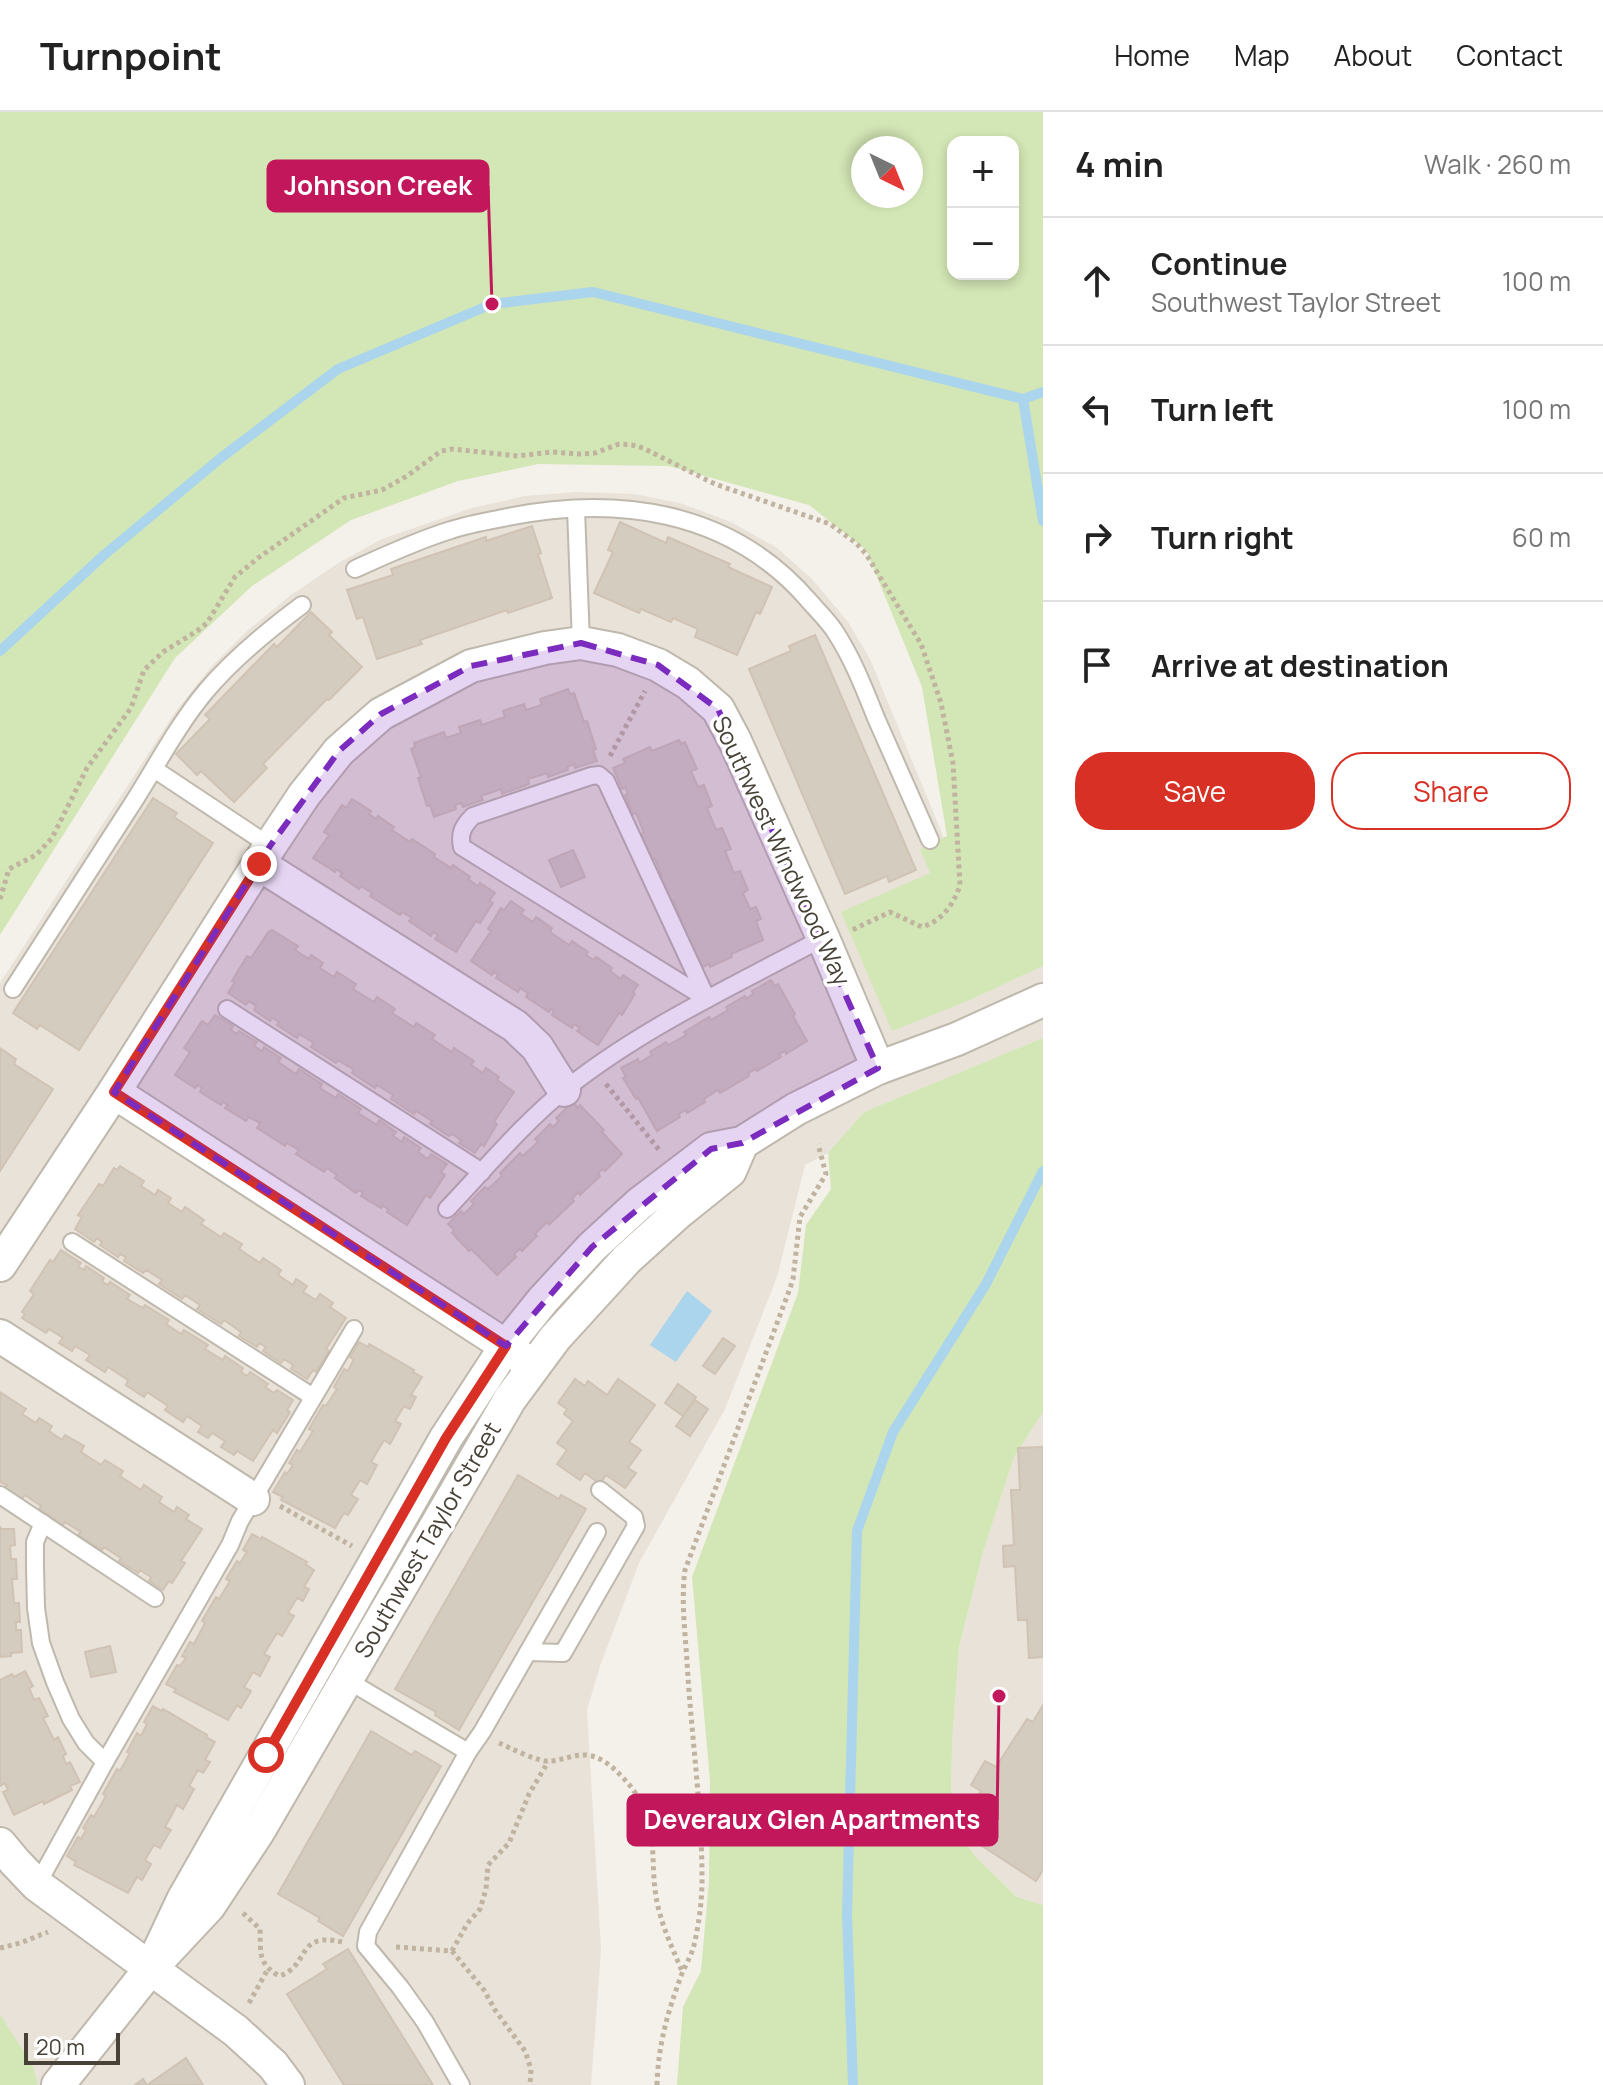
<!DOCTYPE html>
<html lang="en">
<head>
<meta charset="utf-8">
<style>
  :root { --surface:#fff; --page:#f6f6f6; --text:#222; --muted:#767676; --line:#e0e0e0; --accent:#d93025 }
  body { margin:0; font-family:Manrope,sans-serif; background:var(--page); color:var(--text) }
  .controls { position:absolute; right:24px; top:24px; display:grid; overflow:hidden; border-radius:16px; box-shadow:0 4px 12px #0003 }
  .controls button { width:72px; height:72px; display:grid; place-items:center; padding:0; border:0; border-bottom:2px solid var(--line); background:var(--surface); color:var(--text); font:40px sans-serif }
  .compass { position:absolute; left:851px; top:24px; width:72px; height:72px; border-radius:50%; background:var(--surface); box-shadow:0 4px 12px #0003; rotate:137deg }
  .scale { position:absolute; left:24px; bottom:20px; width:96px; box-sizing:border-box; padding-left:8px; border:4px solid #484138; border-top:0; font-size:22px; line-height:28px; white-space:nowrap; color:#484138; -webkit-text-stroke:6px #fff; paint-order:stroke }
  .stop { position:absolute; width:24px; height:24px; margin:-18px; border:6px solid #d93025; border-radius:50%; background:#fff }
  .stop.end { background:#d93025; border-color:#fff; box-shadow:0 2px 8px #0008 }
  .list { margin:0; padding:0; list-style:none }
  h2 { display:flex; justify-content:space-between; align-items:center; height:104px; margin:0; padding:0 32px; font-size:34px }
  h2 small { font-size:26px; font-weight:400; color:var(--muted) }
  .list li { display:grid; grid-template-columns:52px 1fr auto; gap:24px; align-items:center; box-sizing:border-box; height:128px; padding:0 32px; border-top:2px solid var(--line) }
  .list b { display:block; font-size:30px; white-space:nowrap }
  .list p { margin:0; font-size:26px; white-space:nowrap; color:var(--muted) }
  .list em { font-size:26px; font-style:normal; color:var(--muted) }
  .actions { display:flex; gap:16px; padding:24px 32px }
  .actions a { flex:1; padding:18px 0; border:2px solid var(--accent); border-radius:32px; text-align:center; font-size:28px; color:var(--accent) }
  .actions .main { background:var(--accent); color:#fff }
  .icon { flex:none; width:44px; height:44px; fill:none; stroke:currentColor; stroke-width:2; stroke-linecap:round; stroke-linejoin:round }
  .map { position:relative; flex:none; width:1043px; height:1973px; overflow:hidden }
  header { display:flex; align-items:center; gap:48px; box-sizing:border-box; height:112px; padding:0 40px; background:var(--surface); border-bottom:2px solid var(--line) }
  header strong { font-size:38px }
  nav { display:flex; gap:44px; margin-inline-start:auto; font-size:28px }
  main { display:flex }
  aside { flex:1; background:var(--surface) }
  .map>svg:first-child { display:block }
</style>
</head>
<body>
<header>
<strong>Turnpoint</strong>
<nav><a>Home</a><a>Map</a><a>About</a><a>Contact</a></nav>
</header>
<main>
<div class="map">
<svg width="1043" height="1973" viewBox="0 0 1043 1973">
  <rect width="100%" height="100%" fill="#f4f0ea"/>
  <!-- residential -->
  <g fill="#e8e2d8">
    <polygon points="576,380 634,382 680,391 731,410 777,436 811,466 848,510 870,547 944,726 920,737 931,761 891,918 970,888 1043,854 1043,926 864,1000 828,1041 805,1053 777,1165 725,1297 639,1451 600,1554 587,1598 601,1838 591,1973 38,1973 33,1954 0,1902 0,871 174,602 210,556 247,519 291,483 340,450 382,427 472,396 525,384"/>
    <polygon points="1043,1300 1043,1793 1017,1785 974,1743 951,1707 952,1631 959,1537 983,1440 1014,1345"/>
  </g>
  <!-- green -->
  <g fill="#d3e6b5" fill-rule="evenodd">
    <path d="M0 0H1043V854L970 888 892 919 841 800 930 761 920 737 947 724 922 575 866 438 809 393 669 354 538 352 458 369 351 408 252 474 175 546 0 823ZM953 30H1013V162H953ZM863 36H911V84H863Z"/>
    <polygon points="1043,926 1043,1300 1014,1345 983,1440 959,1536 952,1631 951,1707 974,1743 1017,1785 1043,1793 1043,1973 677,1973 683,1895 701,1859 709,1769 710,1669 692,1465 798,1181 806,1113 831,1077 828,1041 864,1000"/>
    <polygon points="0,1902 33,1954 38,1973 0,1973"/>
  </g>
  <!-- water -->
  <polygon fill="#aad5ed" points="687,1179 712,1199 676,1250 650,1233"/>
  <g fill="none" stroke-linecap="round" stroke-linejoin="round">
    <!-- stream -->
    <g stroke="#aad5ed" stroke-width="10">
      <polyline points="1023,287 1043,409"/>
      <polyline points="0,539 104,443 222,345 338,257 492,192 593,180 1023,287 1043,280"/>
      <polyline points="853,1973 847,1803 857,1419 893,1320 986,1172 1043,1059"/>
    </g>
  </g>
  <!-- building -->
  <g fill="#d5ccc0" stroke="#d0c3b4" stroke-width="2">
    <polygon points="620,410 666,431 668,425 730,452 728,455 772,475 760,502 756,500 737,543 695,525 698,517 673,506 671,510 641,497 639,501 594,481 613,440 608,438"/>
    <polygon points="532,414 541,441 538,442 552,486 508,501 507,498 420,528 422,532 377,547 363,505 357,507 347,478 393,463 391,457 486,425 486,429"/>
    <polygon points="311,500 332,520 329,523 362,555 329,588 327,587 263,652 267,656 234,690 201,659 197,663 176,642 210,607 205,603 274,532 277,535"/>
    <polygon points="815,523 916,758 889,770 887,764 845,782 749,557 791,539 789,534"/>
    <polygon points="568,577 570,582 574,581 584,610 587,609 596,637 593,638 597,649 575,656 574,652 567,655 568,658 548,665 547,661 528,667 529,672 502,682 501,677 481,684 483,688 463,695 461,691 455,693 456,697 434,705 430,693 427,694 418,666 421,665 411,637 415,635 414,631 444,620 446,626 461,621 459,615 480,608 482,613 505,605 503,599 524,592 526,598 542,593 540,587"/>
    <polygon points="679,628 681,632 685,630 697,657 691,659 698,675 704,673 712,694 707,696 716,718 722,716 731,737 725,739 734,761 740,759 748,778 743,781 750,797 756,795 761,807 756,809 763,828 731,842 732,845 710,855 709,852 699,857 691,839 694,838 689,827 687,828 679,809 681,808 674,789 671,791 660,765 662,764 655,747 652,748 641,722 644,721 636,701 633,702 625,683 628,682 625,675 622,677 613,656 625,651 623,647 650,635 652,639"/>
    <polygon points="153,686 177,701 174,705 213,731 79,938 40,913 37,917 13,901"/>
    <polygon points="352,687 371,699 369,702 376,707 378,704 394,715 392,718 410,730 412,727 435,742 434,745 451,756 453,753 470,765 468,767 478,774 480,771 495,781 489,789 493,791 480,811 476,809 456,840 435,827 438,823 433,820 431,824 409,809 412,806 402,800 400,803 370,784 372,781 361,774 359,777 340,764 342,761 336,757 335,760 313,746 329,723 324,720 342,693 346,696"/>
    <polygon points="573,738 585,765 561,775 549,748"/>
    <polygon points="511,789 524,798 521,802 533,810 536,805 552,816 550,820 569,833 572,829 588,840 586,843 594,848 596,845 612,856 610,859 621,867 623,863 638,873 633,880 635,882 622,903 619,901 598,933 577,919 580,916 574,912 572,916 552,903 554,899 551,897 549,900 526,885 528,881 520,876 518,880 496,866 498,863 494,860 492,863 471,849 491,819 488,817 501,796 504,798"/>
    <polygon points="272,818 298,834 295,838 309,847 311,843 323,851 320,856 334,865 337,860 356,872 353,877 374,890 377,885 395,897 392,901 414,915 416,911 435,923 432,927 452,940 454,936 474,949 471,953 483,961 486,956 499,965 497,968 514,980 494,1010 497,1012 484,1034 481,1032 475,1041 459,1031 461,1028 452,1022 449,1024 430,1012 432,1009 416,999 414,1002 391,987 393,983 377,973 375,976 352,961 354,958 338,948 336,951 311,935 314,931 299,922 297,926 277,913 279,910 272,906 270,909 254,898 256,894 249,889 246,893 228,881 235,870 232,869 247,844 251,846 269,819 271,820"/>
    <polygon points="771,868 775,874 778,872 795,902 793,904 807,929 786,942 785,939 779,942 781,945 757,959 756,957 748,961 749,964 720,981 718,978 704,987 705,990 687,1001 686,998 679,1002 680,1005 657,1019 638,986 636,987 623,966 626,965 621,956 638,947 639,951 652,943 650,940 666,930 668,933 686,923 684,920 709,905 711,908 728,898 726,895 745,884 746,887 753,882 752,879"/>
    <polygon points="215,903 233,914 231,918 237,922 239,919 257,930 254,934 262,939 264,935 281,946 278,950 296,962 299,957 322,972 320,976 336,986 338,982 361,997 358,1001 377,1013 379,1008 396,1020 393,1024 402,1030 404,1025 421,1036 418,1040 428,1047 431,1042 447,1052 441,1060 445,1063 430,1086 426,1083 407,1113 387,1100 388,1097 383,1094 381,1096 361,1084 363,1080 358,1078 356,1081 335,1066 337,1063 327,1056 324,1060 296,1042 299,1038 287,1031 285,1034 257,1016 260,1011 249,1005 246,1009 225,996 228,993 223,990 221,993 200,980 202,976 198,973 195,976 175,963 190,940 184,936 202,909 208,913"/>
    <polygon points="0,936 16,947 14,952 53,977 0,1059"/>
    <polygon points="573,990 578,996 580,993 604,1018 602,1020 622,1042 605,1059 603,1057 598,1061 600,1064 580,1083 578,1080 572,1087 574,1089 549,1113 547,1110 535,1122 537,1124 522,1139 520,1137 514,1142 516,1145 497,1163 471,1137 469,1139 452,1121 454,1118 448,1112 461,1099 464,1102 474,1092 471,1089 485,1075 488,1077 502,1064 500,1061 520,1041 523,1044 538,1030 535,1027 550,1012 553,1015 559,1009 556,1006"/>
    <polygon points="120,1054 144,1069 141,1074 155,1083 158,1078 171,1086 168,1091 182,1100 185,1095 204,1108 201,1112 221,1125 224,1121 242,1132 239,1137 260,1151 263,1146 281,1158 278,1163 293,1173 296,1167 307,1174 303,1180 316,1188 320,1182 333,1191 330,1195 346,1206 326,1237 329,1239 316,1260 313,1258 307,1267 291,1257 293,1253 284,1247 281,1251 263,1239 266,1235 259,1231 257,1235 239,1224 241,1220 224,1208 221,1212 197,1197 200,1193 185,1183 182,1187 159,1172 162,1168 146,1158 143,1161 124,1149 126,1145 120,1142 118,1145 100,1133 102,1130 97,1126 94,1130 75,1117 82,1105 78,1103 99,1072 103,1074 114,1056 117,1058"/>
    <polygon points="61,1138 81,1151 78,1155 84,1158 86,1154 104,1166 102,1170 108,1173 110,1170 130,1183 127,1187 143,1196 145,1193 169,1208 166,1212 181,1222 184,1218 208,1233 205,1237 223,1248 225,1244 243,1256 241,1260 247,1264 250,1260 268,1272 265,1275 274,1281 277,1278 293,1288 287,1298 290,1300 277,1321 273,1318 253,1349 237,1339 234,1343 221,1335 225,1329 212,1321 208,1326 198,1320 202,1314 187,1304 183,1310 165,1298 168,1294 147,1280 144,1285 126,1273 128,1268 108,1255 105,1260 86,1248 90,1243 75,1234 72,1239 59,1231 63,1226 49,1217 46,1221 22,1206 25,1202 22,1200 34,1182 30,1179 50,1148 53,1150"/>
    <polygon points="723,1226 735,1234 715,1262 703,1254"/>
    <polygon points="359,1230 368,1235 369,1232 414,1258 413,1260 422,1265 411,1283 416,1285 410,1297 404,1294 395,1309 401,1312 390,1332 384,1328 371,1350 377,1353 367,1372 360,1368 351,1383 358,1387 348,1403 344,1401 335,1416 281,1388 283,1385 273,1380 285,1360 287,1362 293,1353 289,1351 297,1338 300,1340 313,1319 309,1317 323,1293 326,1294 337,1277 334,1275 344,1257 348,1259 354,1247 350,1245"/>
    <polygon points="575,1267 585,1274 588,1269 607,1283 618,1267 655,1293 629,1330 641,1338 628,1356 636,1361 625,1376 606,1363 600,1372 585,1361 580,1368 557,1352 567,1338 557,1331 573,1309 564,1302 567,1297 558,1291"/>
    <polygon points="678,1272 696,1285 683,1304 665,1291"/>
    <polygon points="0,1280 26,1297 22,1302 36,1311 39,1306 52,1314 49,1319 62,1328 65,1323 84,1334 81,1340 101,1353 105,1348 123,1359 120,1364 141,1378 144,1373 162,1385 159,1390 174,1400 177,1395 189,1403 186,1407 202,1417 181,1449 185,1451 172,1471 169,1469 163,1478 149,1469 151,1465 140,1458 138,1461 119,1449 121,1446 104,1435 102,1438 78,1423 81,1420 65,1410 63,1413 39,1397 41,1394 25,1383 22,1387 5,1376 7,1373 0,1370"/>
    <polygon points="695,1288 708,1297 690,1324 676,1314"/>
    <polygon points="1043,1335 1043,1545 1029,1546 1027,1508 1018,1508 1015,1454 1004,1455 1003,1434 1014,1433 1011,1378 1020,1378 1018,1336"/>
    <polygon points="518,1363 559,1387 561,1383 586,1397 459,1618 435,1603 436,1600 395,1577"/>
    <polygon points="0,1414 1,1417 14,1417 15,1433 10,1434 11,1447 16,1447 17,1467 12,1467 14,1491 19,1491 20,1510 16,1510 16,1518 21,1518 22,1540 11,1541 11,1544 0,1545"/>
    <polygon points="252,1422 261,1427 262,1425 307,1450 305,1452 314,1458 304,1475 309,1477 303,1489 297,1486 288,1501 294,1504 282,1524 277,1521 264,1542 270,1545 260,1564 253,1560 244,1575 251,1579 241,1596 237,1593 228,1608 174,1580 176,1577 166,1572 177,1553 180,1554 186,1546 182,1544 190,1530 194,1532 205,1511 202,1509 216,1485 219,1487 230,1469 226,1467 237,1449 240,1451 247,1440 243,1438"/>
    <polygon points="110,1534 116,1560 91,1565 85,1540"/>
    <polygon points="25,1559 33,1574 29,1576 34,1588 39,1586 48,1604 43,1606 54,1628 58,1625 66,1642 63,1644 66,1652 70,1650 80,1670 70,1674 72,1678 44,1692 43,1689 14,1703 3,1680 8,1678 5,1671 0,1674 0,1568 12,1562 14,1565"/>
    <polygon points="1043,1593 1043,1758 1036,1769 956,1717 981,1679 971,1673 985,1649 996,1655 1027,1607 1033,1610"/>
    <polygon points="153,1594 162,1599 163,1597 207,1623 206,1625 215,1630 205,1648 210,1650 203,1661 198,1658 189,1674 194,1677 183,1697 177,1693 165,1715 171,1718 160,1736 154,1733 145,1748 151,1752 142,1768 137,1765 128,1781 74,1753 76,1750 67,1744 78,1725 81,1727 86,1718 83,1716 91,1703 94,1705 106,1684 103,1682 117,1657 120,1659 130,1641 127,1640 137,1621 141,1624 147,1612 144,1610"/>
    <polygon points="371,1619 412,1643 415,1639 441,1654 343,1824 318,1809 320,1806 278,1782"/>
    <polygon points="348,1837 433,1973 344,1973 287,1882 327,1857 323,1852"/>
    <polygon points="186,1946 203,1973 135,1973 143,1967 147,1973"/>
  </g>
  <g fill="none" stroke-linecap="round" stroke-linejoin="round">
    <!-- lane casing -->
    <g stroke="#bfb8ad" stroke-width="20">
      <g id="lane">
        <polyline points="576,397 581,531"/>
        <path d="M355 457C386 443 418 428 451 418 466 413 482 410 498 407 613 382 730 396 810 490 818 499 827 508 834 518 852 545 864 576 876 606 894 646 912 687 930 728"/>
        <polyline points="154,657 270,734"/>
        <path d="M599 663 606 669 707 887 462 735C459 721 463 714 473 704L591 664Z"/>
        <path d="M13 877C52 817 90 757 129 697 155 657 176 615 206 579 234 546 267 519 302 493"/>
        <polyline points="227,897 482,1060"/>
        <path d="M447 1097C484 1058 525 1009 567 976 644 915 737 872 823 826"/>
        <polyline points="72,1130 313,1285"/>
        <polyline points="0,1383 155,1486"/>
        <polyline points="43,1411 35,1430 35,1455 36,1496 41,1531 55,1570 71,1607 86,1631 105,1650"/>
        <polyline points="528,1540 563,1541 636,1414 634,1405 600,1378"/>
        <polyline points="342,1565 468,1640"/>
        <polyline points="37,1773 105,1650 230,1433 240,1409 354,1217"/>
        <polyline points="461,1973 425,1910 400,1875 366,1834 368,1820 468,1640 482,1620 597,1420"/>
      </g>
    </g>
    <!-- street casing -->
    <g stroke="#bfb8ad" stroke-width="36">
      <g id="street">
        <polyline points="259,752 515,914 537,935 564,978"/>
        <polyline points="114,980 506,1234 524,1248"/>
        <polyline points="0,1153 114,980 270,734 304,683 339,639 381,602 471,554 545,536 581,531 618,538 658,553 688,571 718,597 735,629 823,826 878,956"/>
        <polyline points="0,1224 253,1387"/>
        <polyline points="0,1732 15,1750 37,1773 236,1919 273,1953 288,1973"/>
        <polyline points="151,1856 183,1788 446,1326 506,1234 543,1188 592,1135 639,1092 711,1037 742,1031 796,997 878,956 957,927 1043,888"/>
        <polyline points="58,1973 151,1856 209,1794 258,1720 510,1287 555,1226 627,1147 679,1100 730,1059 742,1031"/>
      </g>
    </g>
    <!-- path -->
    <g stroke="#c0b39f" stroke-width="5" stroke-dasharray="4 4" stroke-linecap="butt">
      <polyline points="610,644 645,579"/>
      <path d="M0 787 9 757 36 743 52 726 87 656 131 596 144 558 163 540 197 519 207 511 235 465 258 446 344 386 382 378 407 364 441 339 453 337 518 344 552 340 580 342 595 341 619 332 632 333 643 336 715 372 830 412 856 431 866 442 921 532 941 591 953 651 960 773C954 792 942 809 922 815L890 800 852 818"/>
      <polyline points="606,972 660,1039"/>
      <polyline points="280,1394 352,1434"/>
      <path d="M499 1631C511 1636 539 1651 551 1649 565 1648 577 1640 592 1644 606 1648 617 1659 626 1669 666 1714 645 1752 660 1802 665 1821 674 1840 682 1859"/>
      <path d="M243 1801 260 1817C261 1840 257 1851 279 1864 311 1854 295 1819 342 1830"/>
      <polyline points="396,1835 452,1839 484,1878 495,1898 525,1939 531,1957 530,1973"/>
      <polyline points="0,1836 20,1831 48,1820"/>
      <polyline points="452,1839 467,1812 480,1797 486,1777 488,1753 509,1731 529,1682 548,1650"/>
      <polyline points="249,1891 268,1857"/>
      <path d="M657 1973C658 1935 667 1902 680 1867 684 1855 691 1845 694 1833 699 1812 702 1789 702 1767 702 1694 691 1622 687 1549 685 1519 681 1488 685 1458L789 1179 793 1167 800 1105 826 1062 818 1032"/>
    </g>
    <!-- lane -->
    <use href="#lane" stroke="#fff" stroke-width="16"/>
    <!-- street -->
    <use href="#street" stroke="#fff" stroke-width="32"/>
  </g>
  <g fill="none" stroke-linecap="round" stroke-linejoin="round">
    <!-- route -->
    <polyline stroke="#d93025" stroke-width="10" points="259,752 114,980 506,1234 446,1326 266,1643"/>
  </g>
  <!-- marked area -->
  <path fill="#7b2cbf" fill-opacity="0.2" stroke="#7b2cbf" stroke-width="6" stroke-dasharray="16 10" stroke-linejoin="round" d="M581 531 658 553 718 597 878 956 742 1031 711 1037 592 1135 506 1234 114 980 270 734 339 639 381 602 471 554Z"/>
  <g text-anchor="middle" stroke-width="7" stroke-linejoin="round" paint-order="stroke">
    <!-- street labels -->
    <g font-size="24" fill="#484138" stroke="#fff">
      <text transform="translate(781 739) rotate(65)" y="8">Southwest Windwood Way</text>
      <text transform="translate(428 1428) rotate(-60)" y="8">Southwest Taylor Street</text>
    </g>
  </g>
  <!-- callouts -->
  <path fill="none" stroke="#c2185b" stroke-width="3" d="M492 192L488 74M999 1584L997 1708"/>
  <g fill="#c2185b" stroke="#fff" stroke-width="3">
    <circle cx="492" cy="192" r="8"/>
    <circle cx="999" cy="1584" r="8"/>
  </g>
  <g fill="#c2185b" stroke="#c2185b" stroke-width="3">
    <rect x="268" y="49" width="220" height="50" rx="8"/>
    <rect x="628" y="1683" width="369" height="50" rx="8"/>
  </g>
  <g font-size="26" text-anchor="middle" font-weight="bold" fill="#fff">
    <text x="378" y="83">Johnson Creek</text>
    <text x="812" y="1717">Deveraux Glen Apartments</text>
  </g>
</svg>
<div class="controls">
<button>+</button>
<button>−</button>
</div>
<svg class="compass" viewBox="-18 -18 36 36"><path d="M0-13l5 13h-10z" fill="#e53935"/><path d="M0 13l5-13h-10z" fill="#767676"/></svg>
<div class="scale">20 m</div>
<div class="stop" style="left:266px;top:1643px"></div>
<div class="stop end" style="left:259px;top:752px"></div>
</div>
<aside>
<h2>4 min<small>Walk · 260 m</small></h2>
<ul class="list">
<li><svg class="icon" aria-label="ahead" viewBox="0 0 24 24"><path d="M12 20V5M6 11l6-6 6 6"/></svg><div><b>Continue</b><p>Southwest Taylor Street</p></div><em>100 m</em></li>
<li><svg class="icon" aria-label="left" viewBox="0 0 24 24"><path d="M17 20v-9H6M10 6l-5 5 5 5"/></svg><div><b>Turn left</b></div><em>100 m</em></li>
<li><svg class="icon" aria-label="right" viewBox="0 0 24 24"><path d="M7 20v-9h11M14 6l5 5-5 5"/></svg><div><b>Turn right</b></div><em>60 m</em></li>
<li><svg class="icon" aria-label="arrive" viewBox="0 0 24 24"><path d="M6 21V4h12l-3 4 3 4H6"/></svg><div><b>Arrive at destination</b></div></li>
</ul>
<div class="actions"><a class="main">Save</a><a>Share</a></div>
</aside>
</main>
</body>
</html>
